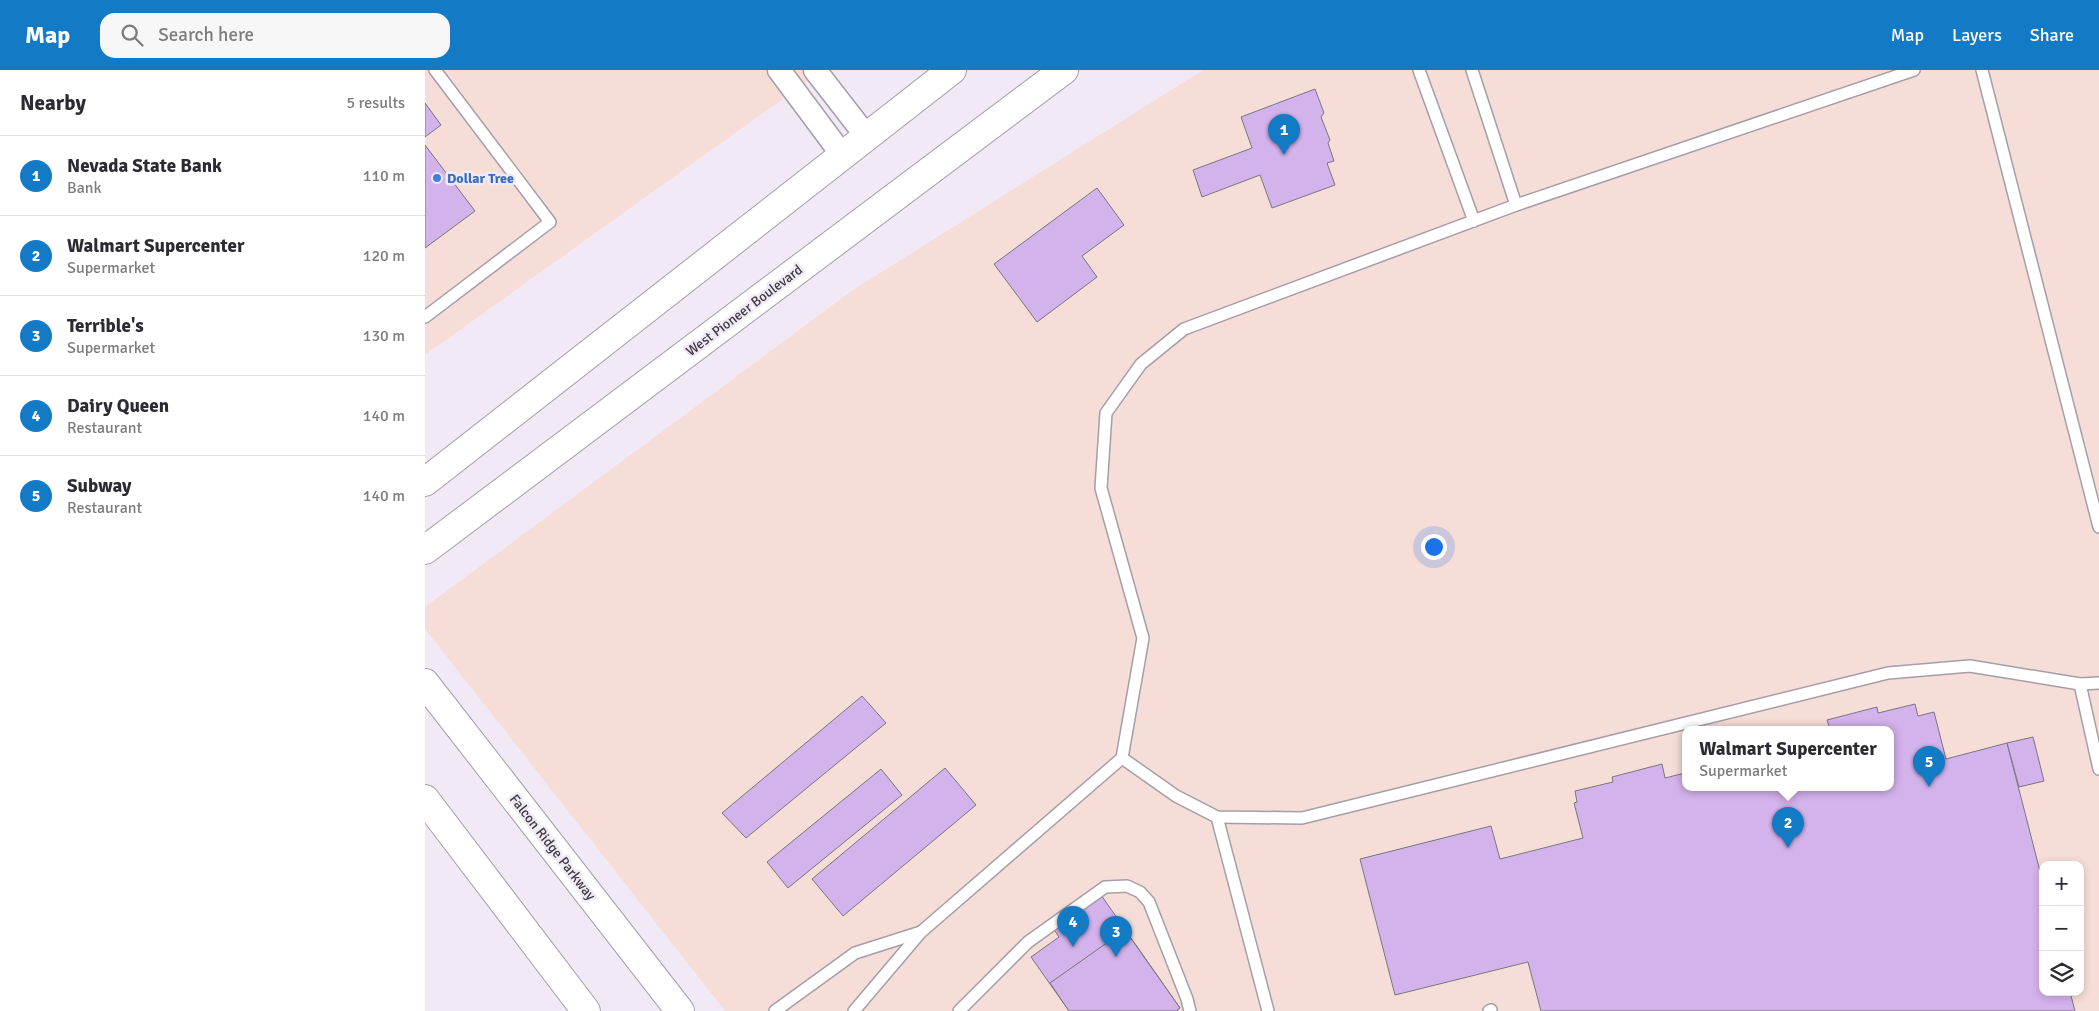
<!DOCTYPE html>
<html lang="en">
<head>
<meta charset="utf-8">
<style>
  :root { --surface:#fff; --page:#f7f7f7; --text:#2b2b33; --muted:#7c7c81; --line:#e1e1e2; --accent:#137ac5 }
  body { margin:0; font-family:Signika,sans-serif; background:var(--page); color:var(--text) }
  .controls { position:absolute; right:15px; bottom:15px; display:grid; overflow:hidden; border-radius:10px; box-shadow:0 2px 8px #0003 }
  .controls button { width:45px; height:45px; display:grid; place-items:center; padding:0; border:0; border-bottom:1px solid var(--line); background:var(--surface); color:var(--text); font:25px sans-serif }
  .you { position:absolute; left:1008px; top:476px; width:18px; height:18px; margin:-12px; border:4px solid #fff; border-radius:50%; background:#1a73e8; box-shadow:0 0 0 8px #1a73e833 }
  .badge { display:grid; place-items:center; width:32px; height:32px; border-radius:50%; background:var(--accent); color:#fff; font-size:16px; font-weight:700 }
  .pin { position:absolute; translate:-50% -41px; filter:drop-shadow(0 1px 2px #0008) }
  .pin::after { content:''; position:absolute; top:26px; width:18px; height:15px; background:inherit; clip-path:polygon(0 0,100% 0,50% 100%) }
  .popup { position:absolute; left:1257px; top:656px; width:212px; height:65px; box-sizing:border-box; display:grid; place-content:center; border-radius:10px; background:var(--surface); filter:drop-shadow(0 1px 4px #0005); font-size:16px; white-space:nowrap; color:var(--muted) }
  .popup b { font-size:19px; color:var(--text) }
  .popup::after { content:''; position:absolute; left:50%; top:100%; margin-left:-10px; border:10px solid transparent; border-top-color:var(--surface) }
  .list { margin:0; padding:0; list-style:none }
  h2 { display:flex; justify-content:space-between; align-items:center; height:65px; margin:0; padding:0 20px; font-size:21px }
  h2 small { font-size:16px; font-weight:400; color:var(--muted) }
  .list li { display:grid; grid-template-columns:32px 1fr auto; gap:15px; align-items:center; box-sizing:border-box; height:80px; padding:0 20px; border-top:1px solid var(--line) }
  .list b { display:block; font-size:19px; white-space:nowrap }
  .list p { margin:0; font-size:16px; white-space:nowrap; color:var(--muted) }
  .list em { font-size:16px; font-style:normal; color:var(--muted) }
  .icon { flex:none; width:28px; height:28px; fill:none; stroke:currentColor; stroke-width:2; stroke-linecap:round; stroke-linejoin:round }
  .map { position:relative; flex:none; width:1674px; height:941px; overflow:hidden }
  header { display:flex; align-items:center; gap:30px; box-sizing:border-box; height:70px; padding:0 25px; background:var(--accent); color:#fff }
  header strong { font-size:24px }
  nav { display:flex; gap:28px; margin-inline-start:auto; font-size:18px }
  .search { width:350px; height:45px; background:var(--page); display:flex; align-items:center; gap:12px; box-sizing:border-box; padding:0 18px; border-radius:15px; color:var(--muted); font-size:19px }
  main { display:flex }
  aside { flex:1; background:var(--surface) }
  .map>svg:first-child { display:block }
</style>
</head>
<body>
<header>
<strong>Map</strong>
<div class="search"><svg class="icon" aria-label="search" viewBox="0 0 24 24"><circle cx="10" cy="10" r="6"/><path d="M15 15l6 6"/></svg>Search here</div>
<nav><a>Map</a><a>Layers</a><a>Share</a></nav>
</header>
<main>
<aside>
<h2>Nearby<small>5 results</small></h2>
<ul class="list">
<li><span class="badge">1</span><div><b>Nevada State Bank</b><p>Bank</p></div><em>110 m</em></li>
<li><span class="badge">2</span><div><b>Walmart Supercenter</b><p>Supermarket</p></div><em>120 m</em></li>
<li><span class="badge">3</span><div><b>Terrible's</b><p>Supermarket</p></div><em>130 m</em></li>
<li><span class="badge">4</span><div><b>Dairy Queen</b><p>Restaurant</p></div><em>140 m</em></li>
<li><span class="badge">5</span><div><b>Subway</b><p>Restaurant</p></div><em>140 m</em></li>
</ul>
</aside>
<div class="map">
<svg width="1674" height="941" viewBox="0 0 1674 941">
  <rect width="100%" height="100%" fill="#f1eaf6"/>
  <!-- commercial -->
  <g fill="#f7ddd8" fill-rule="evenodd">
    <polygon points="0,0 398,0 0,285"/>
    <path d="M778 0H1674V941H300L0 559V537L428 220ZM1260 659H1466V717H1260ZM1618 795H1655V922H1618Z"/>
  </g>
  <!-- building -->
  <g fill="#d4b2ec" stroke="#7b757f">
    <polygon points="890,19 899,43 896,47 905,70 903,73 909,91 902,93 910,115 847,138 835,105 777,127 768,100 827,78 816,47"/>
    <polygon points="0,33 16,55 0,67"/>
    <polygon points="0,75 50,141 0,178"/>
    <polygon points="672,118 699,155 657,186 672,207 612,252 569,194"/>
    <polygon points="437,626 461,653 321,768 297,743"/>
    <polygon points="1490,634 1493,646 1509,642 1521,689 1582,673 1618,813 1618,922 1645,922 1650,941 1116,941 1103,892 970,925 935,789 1066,756 1075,789 1158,768 1149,733 1152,732 1150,721 1188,712 1187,707 1237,694 1240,708 1260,703 1260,717 1466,717 1466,659 1405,659 1402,650 1452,637 1453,643"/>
    <polygon points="1608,667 1619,711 1594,717 1582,673"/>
    <polygon points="520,698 551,735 418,846 387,809"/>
    <polygon points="456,699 477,725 363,818 342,792"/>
    <polygon points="676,825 755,938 751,941 644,941 606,887 634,867 628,858"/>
    <polygon points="700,860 755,938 751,941 644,941 625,913"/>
  </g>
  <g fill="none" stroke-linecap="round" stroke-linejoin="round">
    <!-- lane casing -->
    <g stroke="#a49ea8" stroke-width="14">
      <g id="lane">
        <polyline points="994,0 1049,151"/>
        <polyline points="1047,0 1091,135"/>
        <polyline points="1557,0 1674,457"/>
        <polyline points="0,247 125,152 10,0"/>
        <polyline points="1655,614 1674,699"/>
        <polyline points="697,688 751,726 792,747 877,748 1463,603 1545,596 1655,614 1674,613"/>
        <polyline points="792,747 843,941"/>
        <polyline points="350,941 430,883 496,862"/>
        <polyline points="429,941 496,862 697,688 718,568 676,418 681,343 716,294 759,259 1091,135 1489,0"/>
        <polyline points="534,941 603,872 680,817 702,816 715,822 724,832 762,929 765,941"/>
        <polyline points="1064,941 1066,940"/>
      </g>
    </g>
    <!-- street casing -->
    <g stroke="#a49ea8" stroke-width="25">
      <g id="street">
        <polyline points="354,0 418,86"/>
        <polyline points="390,0 442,67"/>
      </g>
    </g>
    <!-- secondary casing -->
    <g stroke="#a49ea8" stroke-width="30">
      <g id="secondary">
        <polyline points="0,412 527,0"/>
        <polyline points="0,480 639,0"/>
        <polyline points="0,613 255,941"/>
        <polyline points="0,729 161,941"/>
      </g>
    </g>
    <!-- lane -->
    <use href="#lane" stroke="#fff" stroke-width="11"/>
    <!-- street -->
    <use href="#street" stroke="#fff" stroke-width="22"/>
    <!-- secondary -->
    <use href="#secondary" stroke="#fff" stroke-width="28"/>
  </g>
  <!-- markers -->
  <circle fill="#3f7fe0" stroke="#f1eaf6" stroke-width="2" cx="12" cy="108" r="5"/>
  <g text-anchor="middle" stroke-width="5" stroke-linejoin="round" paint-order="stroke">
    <!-- shop labels -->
    <g font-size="14" font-weight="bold" fill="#366cbe" stroke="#f1eaf6" text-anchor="start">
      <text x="22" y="113">Dollar Tree</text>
    </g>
    <!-- street labels -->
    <g font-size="14" fill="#3d3b3f" stroke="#f1eaf6">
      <text transform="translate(319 240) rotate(-37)" y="5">West Pioneer Boulevard</text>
      <text transform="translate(128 777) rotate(52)" y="5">Falcon Ridge Parkway</text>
    </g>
  </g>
</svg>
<div class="controls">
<button>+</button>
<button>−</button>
<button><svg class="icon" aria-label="layers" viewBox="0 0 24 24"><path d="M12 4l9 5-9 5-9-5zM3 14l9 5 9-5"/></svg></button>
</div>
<div class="you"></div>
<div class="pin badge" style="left:859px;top:85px">1</div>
<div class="pin badge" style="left:1363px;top:778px">2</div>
<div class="popup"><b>Walmart Supercenter</b>Supermarket</div>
<div class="pin badge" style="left:691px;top:887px">3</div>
<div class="pin badge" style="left:648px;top:877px">4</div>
<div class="pin badge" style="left:1504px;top:717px">5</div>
</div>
</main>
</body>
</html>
